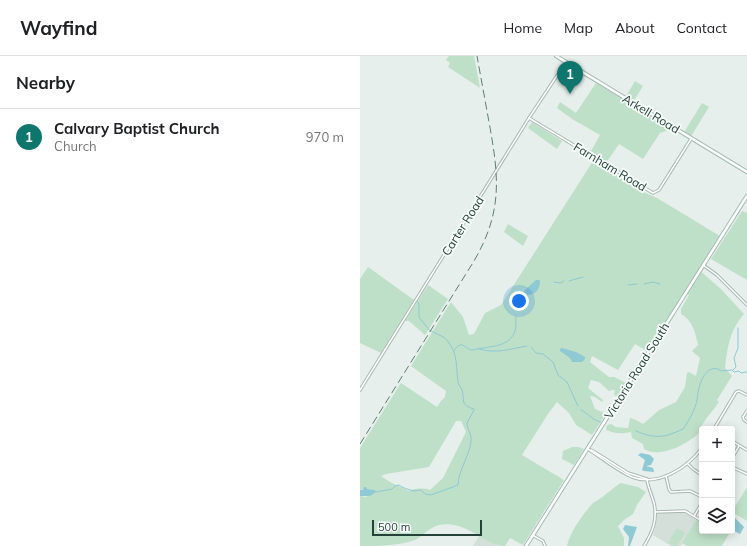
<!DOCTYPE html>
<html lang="en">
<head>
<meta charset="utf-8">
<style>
  :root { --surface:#fff; --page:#f6f6f6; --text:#202124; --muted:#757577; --line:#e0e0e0; --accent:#0f766e }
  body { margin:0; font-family:Mulish,sans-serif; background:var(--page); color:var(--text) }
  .controls { position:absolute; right:12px; bottom:12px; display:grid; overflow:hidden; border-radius:4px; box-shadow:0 2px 10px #0003 }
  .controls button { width:36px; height:36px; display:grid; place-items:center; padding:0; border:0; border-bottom:1px solid var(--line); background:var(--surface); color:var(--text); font:20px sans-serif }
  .scale { position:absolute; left:12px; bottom:10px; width:110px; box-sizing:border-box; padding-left:4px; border:2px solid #24423a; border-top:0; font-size:11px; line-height:14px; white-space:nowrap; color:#24423a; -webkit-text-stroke:3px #f7fbf9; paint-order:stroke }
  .you { position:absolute; left:159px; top:245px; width:14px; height:14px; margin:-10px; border:3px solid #fff; border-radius:50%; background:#1a73e8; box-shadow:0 0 0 6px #1a73e833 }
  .badge { display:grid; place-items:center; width:26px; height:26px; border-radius:50%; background:var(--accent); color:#fff; font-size:13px; font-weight:700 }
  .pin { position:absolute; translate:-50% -33px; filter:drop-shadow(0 1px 2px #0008) }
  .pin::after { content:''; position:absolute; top:21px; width:14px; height:12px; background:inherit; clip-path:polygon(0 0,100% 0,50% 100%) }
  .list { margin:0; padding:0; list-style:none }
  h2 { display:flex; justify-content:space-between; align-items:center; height:52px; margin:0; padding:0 16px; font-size:17px }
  h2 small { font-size:13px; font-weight:400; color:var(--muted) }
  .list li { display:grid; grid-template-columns:26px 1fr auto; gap:12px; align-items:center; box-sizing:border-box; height:56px; padding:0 16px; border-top:1px solid var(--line) }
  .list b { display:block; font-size:15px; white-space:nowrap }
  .list p { margin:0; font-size:13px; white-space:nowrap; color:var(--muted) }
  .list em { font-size:13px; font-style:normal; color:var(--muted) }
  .icon { flex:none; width:22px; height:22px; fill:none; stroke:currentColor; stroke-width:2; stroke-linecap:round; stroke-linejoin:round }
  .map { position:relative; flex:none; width:387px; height:490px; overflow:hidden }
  header { display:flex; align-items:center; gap:24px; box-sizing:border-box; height:56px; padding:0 20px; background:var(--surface); border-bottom:1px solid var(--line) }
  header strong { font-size:19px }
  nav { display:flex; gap:22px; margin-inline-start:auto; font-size:14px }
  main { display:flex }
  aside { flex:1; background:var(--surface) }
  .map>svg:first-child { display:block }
</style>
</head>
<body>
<header>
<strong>Wayfind</strong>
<nav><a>Home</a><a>Map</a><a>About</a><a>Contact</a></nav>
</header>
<main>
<aside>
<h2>Nearby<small></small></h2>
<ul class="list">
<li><span class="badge">1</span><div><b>Calvary Baptist Church</b><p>Church</p></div><em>970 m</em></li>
</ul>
</aside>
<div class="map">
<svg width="387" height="490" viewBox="0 0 387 490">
  <rect width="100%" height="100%" fill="#e6efeb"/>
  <!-- built -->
  <g fill="#d4dfda">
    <polygon points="321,456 326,457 336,464 321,490 311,490 293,479 295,472 297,457"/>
    <polygon points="119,480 137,490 113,490"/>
  </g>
  <!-- green -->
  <g fill="#bfe0c8" fill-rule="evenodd">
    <polygon points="89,0 114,0 120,32 88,11 90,7 86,4"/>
    <polygon points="275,25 283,30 273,46 265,42"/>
    <polygon points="236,27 312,73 300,77 283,103 259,88 246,107 218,89 231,95 240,79 212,63 197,52 200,46 216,57"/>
    <polygon points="342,47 349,51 330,82 323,78"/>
    <polygon points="172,66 202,85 197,93 168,72"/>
    <path d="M233 105 281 135 297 142 360 180 339 214 361 233 384 258C369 276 368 290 365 312L372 320 357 344 359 346C353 355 344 363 340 374L342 375V376L339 377C328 388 299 403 284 393L283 388 272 382 271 376C262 378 256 378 246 374L247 369 251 368 256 371 268 372 270 362 276 364 283 368 299 354 316 346 325 331 327 317 329 316 336 320 340 302 332 295 338 289C335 276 333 265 321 258V253L329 239 324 237 287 295 275 288 258 314 232 300 230 306 249 321H254L266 327 258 341 254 339 255 334H252L249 335 239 326 231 324 228 332 243 344 242 346 235 341 230 340 235 353 246 358 232 379 216 369 209 357 197 346 188 358 162 399 204 424 163 489 150 482 145 490C122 490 109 464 79 469 70 471 63 480 55 484 37 490 19 490 0 490V440L6 441 15 434 7 433 0 434V392L41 327 77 351 81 345 85 341 86 335 51 310 91 246 103 261 109 279 114 278 125 257 141 249ZM96 365H101L106 376 83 422 70 434C65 432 54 432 49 435L30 426 21 420 26 418 69 411Z"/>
    <polygon points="382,155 387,157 387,224 351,203"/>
    <polygon points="148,168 168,180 163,190 144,176"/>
    <polygon points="8,211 54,244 21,297 0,287 0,223"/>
    <polygon points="68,229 88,243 65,279 49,265 45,265"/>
    <polygon points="212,391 218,391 224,393 214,409 202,403 203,395"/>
    <path d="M261 427 278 431 286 436 277 449 273 458 264 464 258 470 264 482V490H207C210 476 223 458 233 447 237 444 242 442 246 438 252 434 255 430 261 427Z"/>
    <polygon points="387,431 387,465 372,456"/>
    <polygon points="336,464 342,467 342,475 368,475 370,476 362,490 327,490 322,487"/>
    <polygon points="317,472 325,477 317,490 314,490 308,487"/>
  </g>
  <!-- water -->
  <g fill="#8ec9d4">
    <path d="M176 224H179L180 225C180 234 175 239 167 239L164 236 165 234Z"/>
    <polygon points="202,292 216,296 225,301 225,303 222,306 212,306 210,302 200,295 200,293"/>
    <polygon points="281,397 290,399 294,403 291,409 286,410 293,412 294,416 284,415 282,414 285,404 278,399"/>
    <polygon points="4,431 6,431 7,433 15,434 16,436 10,440 0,440 0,434 3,434"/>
    <polygon points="375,462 384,471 380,478 372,474 372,464"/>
    <polygon points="265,469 277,471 270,490 268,490 269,481 263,473"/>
  </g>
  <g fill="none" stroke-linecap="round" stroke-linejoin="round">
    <!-- stream -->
    <g stroke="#8ec9d4" stroke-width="1">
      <polyline points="209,225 223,221"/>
      <polyline points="194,226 201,227 204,225"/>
      <polyline points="284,228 293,226 300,228"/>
      <polyline points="268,229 277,228"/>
      <polyline points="57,245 59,248 59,261 70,275"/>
      <polyline points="171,291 176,297 183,298 193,306 198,319 207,326 218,350"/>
      <path d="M119 293C138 298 149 293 167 290"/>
      <path d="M94 295C95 293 97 290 100 289 104 288 107 293 111 294 115 294 119 292 123 292 136 290 150 289 155 275 157 271 155 265 156 260"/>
      <polyline points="373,314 376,311 374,302 378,292 378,272"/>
      <path d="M221 354C228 357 233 365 241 366"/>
      <path d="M276 375C295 383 304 382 323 373 328 366 332 359 335 351 338 345 337 338 339 332 342 320 350 307 362 315L372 314 374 316 379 315 381 317 387 316"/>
      <path d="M16 436 32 433 35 430 39 429C42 432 48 433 53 435L61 434 65 438 71 439 98 429C98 415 110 399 111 385 112 378 107 373 107 367L114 354V353C100 349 105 345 102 334 101 331 98 329 98 326 96 313 98 298 89 287 85 280 78 279 71 275"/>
    </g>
    <!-- street casing -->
    <g stroke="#a8b8b2" stroke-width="3.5">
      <g id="street">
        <polyline points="169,62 293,137 299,134 331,83"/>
        <polyline points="343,209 357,219 387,249"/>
        <polyline points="0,334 169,62 206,6"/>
        <polyline points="387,355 383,361 384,364 387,366"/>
        <polyline points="354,373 376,336 379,335 387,339"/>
        <polyline points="372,385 387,394"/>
        <path d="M228 393C242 402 256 414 272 421 298 431 327 412 342 392"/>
        <polyline points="231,394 233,395 268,417 287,423"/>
        <polyline points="372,402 379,390"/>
        <polyline points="327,407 333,413 342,419"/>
        <polyline points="372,411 387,418"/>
        <polyline points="306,420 309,433 311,436 330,435 342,441"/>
        <polyline points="295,456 325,455 342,465"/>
        <polyline points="334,460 342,447"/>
        <polyline points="174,480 183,485 185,490"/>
        <path d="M284 490C292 477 298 464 294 447 292 439 288 432 287 423"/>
      </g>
    </g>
    <!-- secondary casing -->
    <g stroke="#a4bbb3" stroke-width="4.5">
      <g id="secondary">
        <polyline points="196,0 387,116"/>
        <polyline points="166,490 387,140"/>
      </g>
    </g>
    <!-- street -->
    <use href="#street" stroke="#fff" stroke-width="1.5"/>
    <!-- secondary -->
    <use href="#secondary" stroke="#fff" stroke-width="2.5"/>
    <!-- rail -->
    <path stroke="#5f7d75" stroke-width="1" stroke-dasharray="8 4" stroke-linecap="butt" d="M0 388 114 205C143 155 139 121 129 66 125 44 121 22 117 0"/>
  </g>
  <g text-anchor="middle" stroke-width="3.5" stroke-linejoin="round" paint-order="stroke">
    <!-- street labels -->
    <g font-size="12" fill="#24423a" stroke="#f7fbf9">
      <text transform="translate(291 58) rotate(31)" y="4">Arkell Road</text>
      <text transform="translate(250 111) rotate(31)" y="4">Farnham Road</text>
      <text transform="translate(103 170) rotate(-58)" y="4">Carter Road</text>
      <text transform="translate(277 315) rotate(-58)" y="4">Victoria Road South</text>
    </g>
  </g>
</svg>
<div class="controls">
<button>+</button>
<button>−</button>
<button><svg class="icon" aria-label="layers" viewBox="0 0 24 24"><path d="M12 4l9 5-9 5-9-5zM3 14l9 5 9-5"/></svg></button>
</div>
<div class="scale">500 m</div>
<div class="you"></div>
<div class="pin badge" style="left:210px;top:38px">1</div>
</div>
</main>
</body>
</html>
